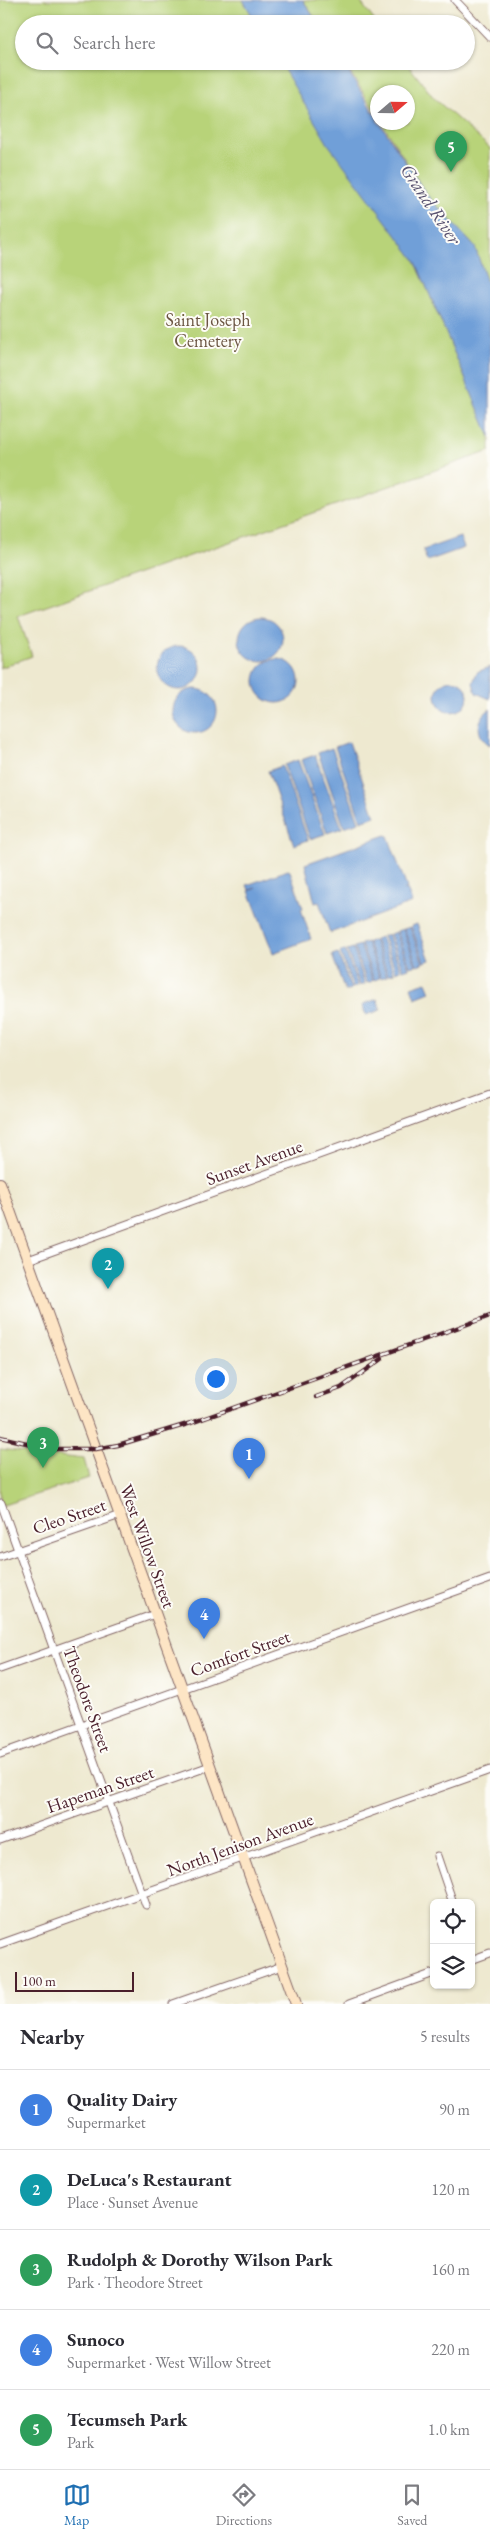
<!DOCTYPE html>
<meta charset="utf-8">
<style>
:root{--surface:#fff;--page:#f2f2f3;--text:#2b2b33;--muted:#7c7c81;--line:#e1e1e2;--accent:#1f6fb2}
body{margin:0;font-family:"EB Garamond",serif;background:var(--page);color:var(--text)}
.controls{position:absolute;right:15px;bottom:15px;display:grid;overflow:hidden;border-radius:8px;box-shadow:0 1px 4px #0004}
.controls button{width:45px;height:45px;display:grid;place-items:center;padding:0;border:0;border-bottom:1px solid var(--line);background:var(--surface);color:var(--text);font:25px sans-serif}
.compass{position:absolute;left:370px;top:85px;width:45px;height:45px;border-radius:50%;background:var(--surface);box-shadow:0 1px 4px #0004;rotate:70deg}
.scale{position:absolute;left:15px;bottom:12px;width:119px;box-sizing:border-box;padding-left:5px;border:2px solid #4a1f2b;border-top:0;font-size:14px;line-height:18px;white-space:nowrap;color:#4a1f2b;-webkit-text-stroke:4px #fdfcf7;paint-order:stroke}
.you{position:absolute;left:215px;top:1378px;width:18px;height:18px;margin:-12px;border:4px solid #fff;border-radius:50%;background:#1a73e8;box-shadow:0 0 0 8px #1a73e833}
.badge{display:grid;place-items:center;width:32px;height:32px;border-radius:50%;background:var(--accent);color:#fff;font-size:16px;font-weight:700}
.pin{position:absolute;translate:-50% -41px;filter:drop-shadow(0 1px 2px #0008)}
.pin::after{content:'';position:absolute;top:26px;width:18px;height:15px;background:inherit;clip-path:polygon(0 0,100% 0,50% 100%)}
.list{margin:0;padding:0;list-style:none}
h2{display:flex;justify-content:space-between;align-items:center;height:65px;margin:0;padding:0 20px;font-size:21px}
h2 small{font-size:16px;font-weight:400;color:var(--muted)}
.list li{display:grid;grid-template-columns:32px 1fr auto;gap:15px;align-items:center;box-sizing:border-box;height:80px;padding:0 20px;border-top:1px solid var(--line)}
.list b{display:block;font-size:19px;white-space:nowrap}
.list p{margin:0;font-size:16px;white-space:nowrap;color:var(--muted)}
.list em{font-size:16px;font-style:normal;color:var(--muted)}
.icon{flex:none;width:28px;height:28px;fill:none;stroke:currentColor;stroke-width:2;stroke-linecap:round;stroke-linejoin:round}
.map{position:relative;flex:none;width:490px;height:2004px;overflow:hidden}
.search{position:absolute;background:var(--surface);box-shadow:0 1px 4px #0004;left:15px;right:15px;top:15px;height:55px;display:flex;align-items:center;gap:12px;box-sizing:border-box;padding:0 18px;border-radius:28px;color:var(--muted);font-size:19px}
.sheet{height:465px;background:var(--surface)}
nav{display:flex;justify-content:space-around;align-items:center;box-sizing:border-box;height:70px;border-top:1px solid var(--line);background:var(--surface);font-size:14px;color:var(--muted)}
nav a{display:grid;justify-items:center;gap:2px}
nav .on{color:var(--accent)}
.map>svg:first-child{display:block}
.green{fill:#b8d379;stroke:#817952}
.water{fill:#6f9fd8;stroke:#5c5f82}
.lines{fill:none;stroke-linecap:round;stroke-linejoin:round}
.street-casing{stroke:#836665;stroke-width:9}
.secondary-casing{stroke:#836665;stroke-width:12}
.street{stroke:#fff;stroke-width:7}
.secondary{stroke:#fde5c5;stroke-width:10}
.rail-casing{stroke:#4a1f2b;stroke-width:4.5}
.rail{stroke:#fdfcf7;stroke-width:2.5;stroke-dasharray:8;stroke-linecap:butt}
.labels{text-anchor:middle;dominant-baseline:central;stroke-width:4;stroke-linejoin:round;paint-order:stroke}
.park-label{font-size:18px;fill:#6b5542;stroke:#fdfcf7}
.street-label{font-size:18px;fill:#4a1f2b;stroke:#fdfcf7}
.water-label{font-size:19px;font-style:italic;fill:#595270;stroke:#fdfcf7}
</style>
<div class="map">
<svg width="490" height="2004" viewBox="0 0 490 2004">
<rect width="100%" height="100%" fill="#fdfcf7"/>
<filter id="ink" filterUnits="userSpaceOnUse"><feTurbulence type="fractalNoise" baseFrequency=".02" numOctaves="2"/><feDisplacementMap in="SourceGraphic" scale="10" xChannelSelector="R" yChannelSelector="G"/><feConvolveMatrix kernelMatrix="1 2 1 2 8 2 1 2 1" color-interpolation-filters="sRGB"/></filter>
<filter id="wash" filterUnits="userSpaceOnUse"><feTurbulence type="fractalNoise" baseFrequency=".0096" numOctaves="4" result="noise"/><feDisplacementMap in="SourceGraphic" scale="20" xChannelSelector="R" yChannelSelector="G"/><feGaussianBlur stdDeviation="1.12" result="paint"/><feColorMatrix in="noise" values="0 0 0 0 0 0 0 0 0 0 0 0 0 0 0 0 0 1.4 0 .05"/><feComposite in="paint" operator="in"/></filter>
<g filter="url(#wash)">
<rect width="100%" height="100%" fill="#eee9d0"/>
<g class="green">
<polygon points="0,0 243,0 257,24 24,24 24,61 279,61 329,144 415,260 490,437 490,451 18,616 32,656 0,668"/>
<polygon points="303,0 359,0 377,24 319,24"/>
<polygon points="343,61 405,61 434,98 490,148 490,292 475,247 427,195 382,123 408,122 408,92 378,92 377,114"/>
<polygon points="0,1449 84,1459 89,1478 0,1506"/>
</g>
<g class="water">
<polygon points="243,0 303,0 318,24 257,24"/>
<polygon points="279,61 342,61 377,118 378,122 380,123 427,195 475,247 490,292 490,437 415,260 328,144"/>
<polygon points="460,537 464,548 427,561 423,550"/>
<circle cx="261" cy="639" r="22"/>
<circle cx="179" cy="668" r="22"/>
<circle cx="277" cy="681" r="22"/>
<polygon points="490,667 490,699 476,693 473,683 477,672"/>
<circle cx="452" cy="696" r="16"/>
<circle cx="195" cy="711" r="22"/>
<path d="M490,709V745C475,736 476,719 490,709Z"/>
<polygon points="349,742 375,816 361,821 335,747"/>
<polygon points="332,748 359,822 344,827 318,753"/>
<polygon points="315,755 342,828 327,833 301,760"/>
<polygon points="298,760 325,834 310,839 284,765"/>
<polygon points="282,766 308,840 294,845 268,771"/>
<polygon points="386,835 388,836 407,888 404,890 407,889 412,903 330,933 319,902 315,903 305,864"/>
<polygon points="288,870 290,871 303,908 301,909 311,939 273,953 249,891 256,888 249,890 247,885"/>
<polygon points="417,924 430,960 424,962 411,926"/>
<polygon points="410,927 423,963 417,965 404,929"/>
<polygon points="403,929 416,965 410,967 397,931"/>
<polygon points="396,932 409,968 403,970 390,934"/>
<polygon points="388,934 401,970 396,972 383,936"/>
<polygon points="381,937 394,973 388,975 375,939"/>
<polygon points="374,940 387,976 381,978 368,942"/>
<polygon points="367,942 380,978 374,980 361,944"/>
<polygon points="360,945 373,981 367,983 354,947"/>
<polygon points="353,948 365,984 360,986 347,950"/>
<polygon points="345,950 358,986 353,988 340,952"/>
<polygon points="338,953 351,989 345,991 332,955"/>
<polygon points="426,982 430,992 415,998 411,987"/>
<polygon points="377,999 381,1010 366,1015 362,1005"/>
</g>
</g>
<g filter="url(#ink)">
<g class="lines">
<g class="street-casing">
<g id="street">
<polyline points="455,0 490,37"/>
<polyline points="28,1260 490,1093"/>
<polyline points="1,1503 146,1905"/>
<polyline points="0,1557 120,1515"/>
<polyline points="0,1669 155,1614"/>
<polyline points="0,1754 490,1579"/>
<polyline points="0,1840 210,1766"/>
<polyline points="437,1856 453,1903"/>
<polyline points="0,1944 490,1770"/>
<polyline points="471,1960 490,1953"/>
<polyline points="173,2004 282,1966"/>
<polyline points="349,2004 434,1973"/>
</g>
</g>
<g class="secondary-casing">
<polyline id="secondary" points="0,1183 296,2004"/>
</g>
<use href="#street" class="street"/>
<use href="#secondary" class="secondary"/>
<g class="rail-casing">
<g id="rail">
<polyline points="316,1397 341,1388 382,1359"/>
<polyline points="0,1437 53,1449 96,1449 118,1445 191,1423 490,1316"/>
</g>
</g>
<use href="#rail" class="rail"/>
</g>
</g>
<g class="labels">
<g class="park-label">
<text x="208" y="319">Saint Joseph<tspan x="208" dy="21">Cemetery</tspan></text>
</g>
<g class="street-label">
<text transform="translate(254 1162) rotate(-20)">Sunset Avenue</text>
<text transform="translate(69 1516) rotate(-19)">Cleo Street</text>
<text transform="translate(148 1546) rotate(70)">West Willow Street</text>
<text transform="translate(240 1653) rotate(-20)">Comfort Street</text>
<text transform="translate(88 1699) rotate(70)">Theodore Street</text>
<text transform="translate(100 1789) rotate(-19)">Hapeman Street</text>
<text transform="translate(240 1844) rotate(-20)">North Jenison Avenue</text>
</g>
<g class="water-label">
<text transform="translate(431 204) rotate(56)">Grand River</text>
</g>
</g>
</svg>
<div class="controls">
<button><svg class="icon" aria-label="locate" viewBox="0 0 24 24"><circle cx="12" cy="12" r="6"/><path d="M12 2v4M12 18v4M2 12h4M18 12h4"/></svg></button>
<button><svg class="icon" aria-label="layers" viewBox="0 0 24 24"><path d="M12 4l9 5-9 5-9-5zM3 14l9 5 9-5"/></svg></button>
</div>
<svg class="compass" viewBox="-18 -18 36 36"><path d="M0-13l5 13h-10z" fill="#e53935"/><path d="M0 13l5-13h-10z" fill="#7c7c81"/></svg>
<div class="scale">100 m</div>
<div class="you"></div>
<div class="pin badge" style="left:249px;top:1479px;background:#3f7fe0">1</div>
<div class="pin badge" style="left:108px;top:1289px;background:#0f9aa8">2</div>
<div class="pin badge" style="left:43px;top:1468px;background:#2e9e5b">3</div>
<div class="pin badge" style="left:204px;top:1639px;background:#3f7fe0">4</div>
<div class="pin badge" style="left:451px;top:172px;background:#2e9e5b">5</div>
<div class="search"><svg class="icon" aria-label="search" viewBox="0 0 24 24"><circle cx="10" cy="10" r="6"/><path d="M15 15l6 6"/></svg>Search here</div>
</div>
<section class="sheet">
<h2>Nearby<small>5 results</small></h2>
<ul class="list">
<li><span class="badge" style="background:#3f7fe0">1</span><div><b>Quality Dairy</b><p>Supermarket</p></div><em>90 m</em></li>
<li><span class="badge" style="background:#0f9aa8">2</span><div><b>DeLuca's Restaurant</b><p>Place · Sunset Avenue</p></div><em>120 m</em></li>
<li><span class="badge" style="background:#2e9e5b">3</span><div><b>Rudolph &amp; Dorothy Wilson Park</b><p>Park · Theodore Street</p></div><em>160 m</em></li>
<li><span class="badge" style="background:#3f7fe0">4</span><div><b>Sunoco</b><p>Supermarket · West Willow Street</p></div><em>220 m</em></li>
<li><span class="badge" style="background:#2e9e5b">5</span><div><b>Tecumseh Park</b><p>Park</p></div><em>1.0 km</em></li>
</ul>
</section>
<nav>
<a class="on"><svg class="icon" aria-label="map" viewBox="0 0 24 24"><path d="M3 6l6-2 6 2 6-2v14l-6 2-6-2-6 2zM9 4v14M15 6v14"/></svg>Map</a>
<a><svg class="icon" aria-label="directions" viewBox="0 0 24 24"><path d="M12 3l9 9-9 9-9-9zM9 14v-3h6M13 9l2 2-2 2"/></svg>Directions</a>
<a><svg class="icon" aria-label="saved" viewBox="0 0 24 24"><path d="M7 4h10v16l-5-4-5 4z"/></svg>Saved</a>
</nav>
